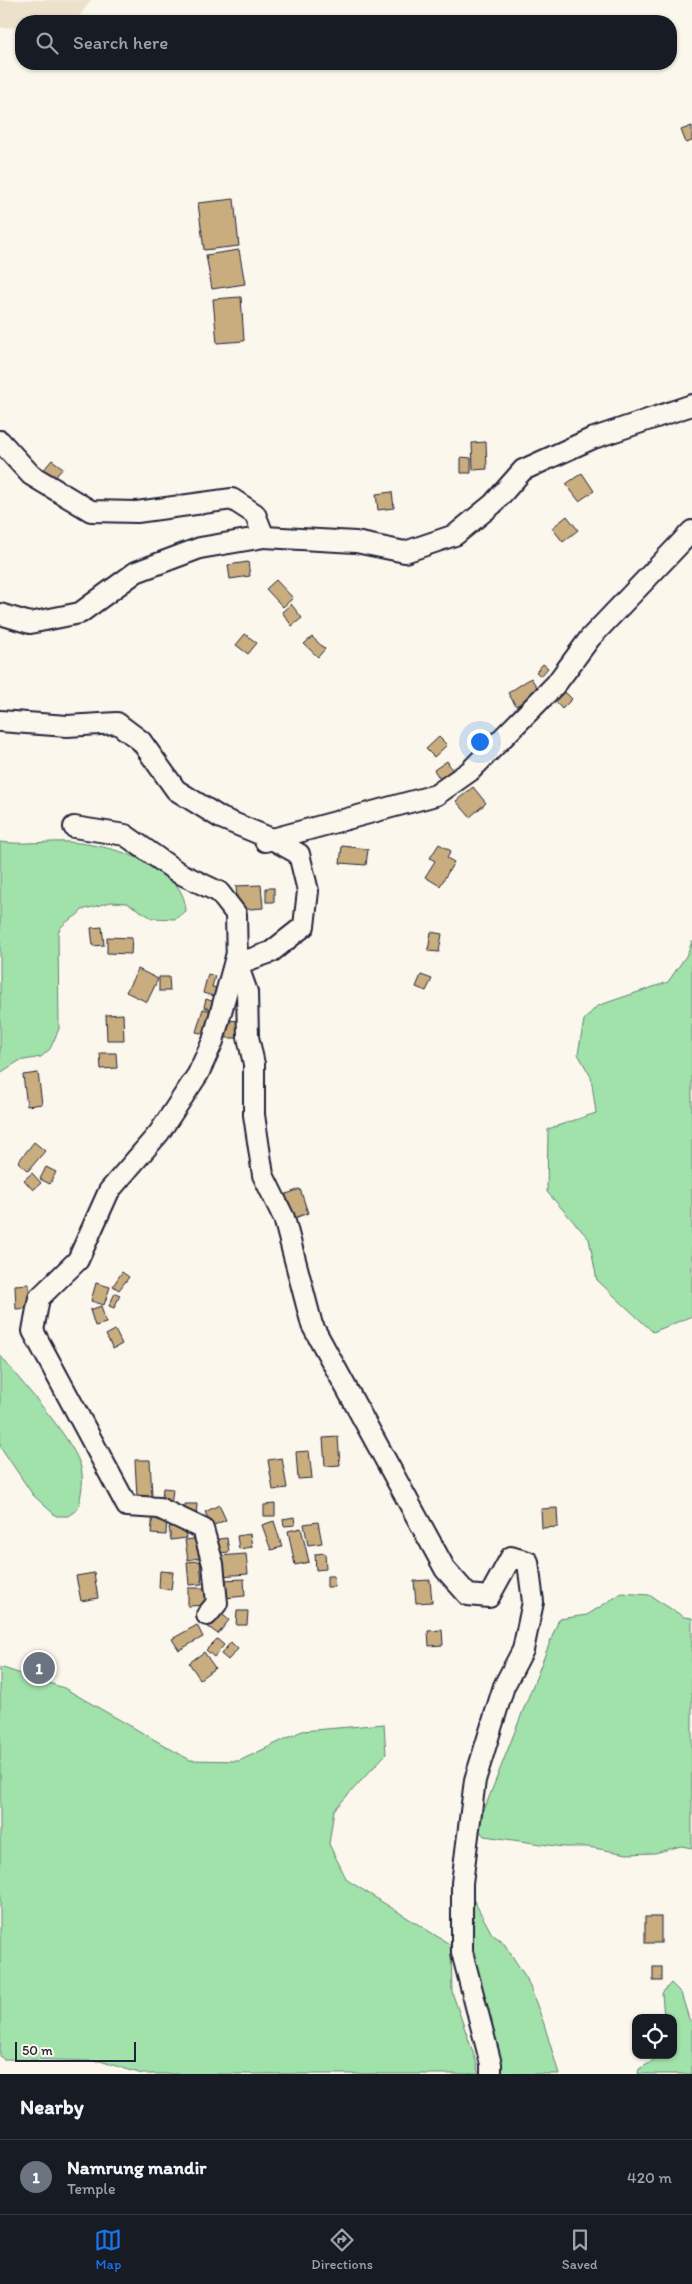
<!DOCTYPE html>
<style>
:root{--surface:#171b24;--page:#242831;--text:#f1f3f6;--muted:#9ea1a6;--line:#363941;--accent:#1a73e8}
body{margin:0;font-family:Itim,sans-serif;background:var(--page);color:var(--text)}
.controls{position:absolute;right:15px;bottom:15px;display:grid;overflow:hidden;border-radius:10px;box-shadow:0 1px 4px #0004}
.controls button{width:45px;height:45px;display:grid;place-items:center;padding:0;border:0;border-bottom:1px solid var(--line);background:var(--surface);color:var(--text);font:25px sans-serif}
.scale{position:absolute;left:15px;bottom:12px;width:121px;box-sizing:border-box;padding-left:5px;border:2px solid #22223b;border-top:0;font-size:14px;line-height:18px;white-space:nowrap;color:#22223b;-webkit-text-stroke:4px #fbf7ec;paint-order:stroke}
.you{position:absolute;left:479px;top:741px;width:18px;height:18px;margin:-12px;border:4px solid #fff;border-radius:50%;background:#1a73e8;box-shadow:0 0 0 8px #1a73e833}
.badge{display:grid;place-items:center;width:32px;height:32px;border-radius:50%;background:var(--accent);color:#fff;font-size:16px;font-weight:700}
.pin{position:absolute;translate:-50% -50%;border:2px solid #fff;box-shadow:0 1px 5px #0006}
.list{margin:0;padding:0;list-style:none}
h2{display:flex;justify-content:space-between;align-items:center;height:65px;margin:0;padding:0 20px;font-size:21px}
h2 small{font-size:16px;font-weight:400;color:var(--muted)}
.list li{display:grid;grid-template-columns:32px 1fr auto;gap:15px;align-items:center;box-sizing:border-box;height:75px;padding:0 20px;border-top:1px solid var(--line)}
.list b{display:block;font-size:19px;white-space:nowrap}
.list p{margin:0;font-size:16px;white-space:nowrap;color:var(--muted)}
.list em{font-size:16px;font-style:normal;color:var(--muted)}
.icon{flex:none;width:28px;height:28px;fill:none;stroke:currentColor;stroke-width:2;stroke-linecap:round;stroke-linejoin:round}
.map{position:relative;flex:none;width:692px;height:2074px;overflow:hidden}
.search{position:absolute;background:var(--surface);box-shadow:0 1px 4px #0004;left:15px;right:15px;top:15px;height:55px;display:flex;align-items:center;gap:12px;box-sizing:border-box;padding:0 18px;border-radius:20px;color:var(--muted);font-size:19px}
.sheet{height:140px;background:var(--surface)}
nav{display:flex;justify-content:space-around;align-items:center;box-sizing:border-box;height:70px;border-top:1px solid var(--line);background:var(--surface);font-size:14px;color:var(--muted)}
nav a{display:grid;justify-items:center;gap:2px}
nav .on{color:var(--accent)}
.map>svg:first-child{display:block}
.built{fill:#ece1cb}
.green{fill:#a1e1aa;stroke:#628272}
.building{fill:#c9ad7e;stroke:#22223b}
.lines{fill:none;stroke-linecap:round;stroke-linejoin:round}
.minor-casing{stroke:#22223b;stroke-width:24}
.minor{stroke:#fbf7ec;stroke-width:20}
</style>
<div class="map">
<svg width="692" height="2074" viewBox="0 0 692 2074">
<rect width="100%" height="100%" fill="#fbf7ec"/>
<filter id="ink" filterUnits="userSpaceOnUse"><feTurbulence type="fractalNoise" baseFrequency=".02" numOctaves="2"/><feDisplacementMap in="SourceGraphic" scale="10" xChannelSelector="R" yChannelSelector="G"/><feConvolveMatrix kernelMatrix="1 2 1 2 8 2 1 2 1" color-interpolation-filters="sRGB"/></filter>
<g filter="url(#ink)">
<polygon class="built" points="0,0 91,0 76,21 21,21 21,27 0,28"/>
<g class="green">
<path d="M0,842C23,845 46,841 69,842C109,845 184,863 186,911L175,919L152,918L127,903L111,902L82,910C75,920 66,918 58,932L59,1029L50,1049L41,1057L19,1061L0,1073Z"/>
<polygon points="692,941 692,1316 653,1332 597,1280 589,1239 547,1192 548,1129 596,1113 591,1077 578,1054 584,1020 597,1006 668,982 688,953"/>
<path d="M0,1355C22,1384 68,1432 80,1464C85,1479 81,1494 78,1509L68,1516H56L33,1495L0,1446Z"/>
<polygon points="622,1593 649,1595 684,1617 692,1618 692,1848 681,1846 655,1853 627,1854 588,1847 563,1847 484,1836 477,1828 559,1619 587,1615"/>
<polygon points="0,1667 64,1688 190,1760 239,1761 302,1731 384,1724 386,1754 334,1810 329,1844 347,1880 451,1945 452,1992 477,2064 478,2074 142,2074 100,2061 3,2059 0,2056"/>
<polygon points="473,1899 492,1934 503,1942 527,1979 544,2024 559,2074 499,2074 464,1921"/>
<polygon points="671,1983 681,1993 689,2019 692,2022 692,2074 638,2074 639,2069 664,2055 673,2055 673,2018 664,2018 662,1993"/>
</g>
<g class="building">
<polygon points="692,126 692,141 686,143 681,130"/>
<polygon points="234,199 239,246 204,250 198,203"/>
<polygon points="239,250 245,284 212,289 206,255"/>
<polygon points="241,297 244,341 217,343 213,299"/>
<polygon points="486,442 487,469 473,470 472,443"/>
<polygon points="461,457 471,458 471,473 461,473"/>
<polygon points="52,460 63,468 52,481 41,473"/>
<polygon points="582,473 594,491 579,501 566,484"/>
<polygon points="392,492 394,508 378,510 376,494"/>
<polygon points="567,516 578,530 563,542 552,528"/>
<polygon points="248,562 250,576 230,579 228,565"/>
<polygon points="276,580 293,598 283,607 266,589"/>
<polygon points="291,604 302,618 292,626 282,612"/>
<polygon points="245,634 257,643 248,654 236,645"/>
<polygon points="312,637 325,649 318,657 304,644"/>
<polygon points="543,664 548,668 541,676 536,672"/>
<polygon points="531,678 540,692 516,706 508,693"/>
<polygon points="562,689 572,699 562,709 552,698"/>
<polygon points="439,737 447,745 434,757 426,749"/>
<polygon points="447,761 453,771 440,779 434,770"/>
<polygon points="473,787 486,803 470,817 456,801"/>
<polygon points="439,844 451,851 447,858 454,862 440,886 425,877 435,861 430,858"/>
<polygon points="342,846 368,849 366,865 340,863"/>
<polygon points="261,885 263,908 238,910 236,886"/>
<rect x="266" y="888" width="8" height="14"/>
<polygon points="102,927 104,945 93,946 91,928"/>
<polygon points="431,932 442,934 439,952 428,951"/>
<polygon points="107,937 132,938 131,954 107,953"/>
<polygon points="138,969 158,979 147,1002 126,992"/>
<polygon points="208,974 215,976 212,987 218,988 220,998 203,993"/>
<polygon points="421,975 432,979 426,991 416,987"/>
<polygon points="159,977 169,977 170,991 159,991"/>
<polygon points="206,999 217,1003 215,1011 204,1007"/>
<polygon points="203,1009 212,1011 205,1034 196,1032"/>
<polygon points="123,1014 124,1040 107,1040 106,1015"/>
<polygon points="221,1020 243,1021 243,1038 221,1038"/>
<polygon points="100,1053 116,1053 117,1068 101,1069"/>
<polygon points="38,1073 42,1104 27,1106 23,1075"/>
<polygon points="34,1142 45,1151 28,1171 18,1162"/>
<polygon points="46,1167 56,1172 50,1184 40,1179"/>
<polygon points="32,1173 41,1183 33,1190 24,1180"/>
<polygon points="300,1189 308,1213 292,1219 284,1195"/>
<polygon points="122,1272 129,1277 119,1290 113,1286"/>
<polygon points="96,1283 110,1287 104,1305 91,1301"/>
<polygon points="29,1284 30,1308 16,1309 15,1285"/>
<polygon points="115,1293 120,1295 114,1308 109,1306"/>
<polygon points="101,1306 106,1323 95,1326 90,1310"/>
<polygon points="115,1330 122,1344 113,1349 106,1335"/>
<polygon points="338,1437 340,1465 325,1466 323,1438"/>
<polygon points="309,1451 312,1478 298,1479 296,1452"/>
<polygon points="282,1458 287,1488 273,1490 268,1460"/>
<polygon points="135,1460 150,1460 152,1496 137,1497"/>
<polygon points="163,1488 173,1489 171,1507 161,1506"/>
<polygon points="185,1504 197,1504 196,1516 185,1516"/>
<polygon points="275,1504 275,1516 264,1516 264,1505"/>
<polygon points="219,1505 226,1520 212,1526 205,1512"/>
<polygon points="557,1508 558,1527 542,1528 541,1509"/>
<polygon points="153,1512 167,1513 166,1535 151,1534"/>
<polygon points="294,1517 295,1525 284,1526 283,1519"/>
<polygon points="274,1521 282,1547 271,1550 262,1525"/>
<polygon points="318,1522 322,1543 308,1545 304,1524"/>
<polygon points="184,1525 186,1538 171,1540 169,1527"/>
<polygon points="301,1528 309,1562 295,1565 288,1531"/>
<polygon points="250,1534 252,1547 239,1549 237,1536"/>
<polygon points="201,1538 204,1557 188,1560 185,1540"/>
<polygon points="227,1538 229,1552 212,1554 211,1540"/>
<polygon points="325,1553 326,1569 316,1570 315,1554"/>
<polygon points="246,1554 248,1574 219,1576 218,1556"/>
<polygon points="200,1561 202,1584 189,1585 187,1562"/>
<polygon points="160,1571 173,1572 171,1590 159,1588"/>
<polygon points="94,1573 98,1598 81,1601 76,1576"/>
<polygon points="327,1576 334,1576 335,1587 327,1587"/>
<polygon points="244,1579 245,1596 224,1598 223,1580"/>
<polygon points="430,1580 432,1602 416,1603 414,1581"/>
<polygon points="188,1588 208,1588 208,1605 188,1606"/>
<polygon points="218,1611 229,1620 218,1634 207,1626"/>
<polygon points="237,1611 248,1611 247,1625 236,1625"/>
<polygon points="197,1625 203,1637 179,1650 172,1639"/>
<polygon points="442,1630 443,1645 429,1646 428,1631"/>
<polygon points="217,1639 224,1645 214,1657 206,1650"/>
<polygon points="231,1642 238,1649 228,1660 221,1654"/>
<polygon points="204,1652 215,1668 200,1679 189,1663"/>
<rect x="645" y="1917" width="16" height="26"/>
<rect x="653" y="1967" width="9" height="14"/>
</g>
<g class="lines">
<g class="minor-casing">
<g id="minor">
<polyline points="0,441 31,475 91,511 137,512 232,499 255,514 264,537 200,548 136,572 80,613 30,623 0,614"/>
<polyline points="264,537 356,542 405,552 455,535 493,504 523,470 591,439 692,405"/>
<polyline points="0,721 67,726 117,723 141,741 176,790 221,818 272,839 299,854 308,891 304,926 271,952 237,964"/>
<polyline points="74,827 125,835 179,873 219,892 236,914 237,964 247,992 248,1037 254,1064 254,1115 263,1175 284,1218 312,1325 445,1569 468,1595 489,1597 511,1557 528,1562 533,1602 523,1650 504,1686 475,1780 462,1883 462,1952 491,2064 491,2074"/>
<polyline points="265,841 436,795 470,771 556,684 590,638 692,531"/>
<polyline points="207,1615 217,1603 213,1564 203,1529 159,1508 127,1506 33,1331 39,1298 78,1260 109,1191 159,1133 198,1074 213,1041 236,957"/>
</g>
</g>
<use href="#minor" class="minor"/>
</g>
</g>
</svg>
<div class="controls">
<button><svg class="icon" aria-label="locate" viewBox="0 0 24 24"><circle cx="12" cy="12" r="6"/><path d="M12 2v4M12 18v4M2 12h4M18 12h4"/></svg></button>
</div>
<div class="scale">50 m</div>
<div class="you"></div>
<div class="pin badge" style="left:39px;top:1668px;background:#6b7280">1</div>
<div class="search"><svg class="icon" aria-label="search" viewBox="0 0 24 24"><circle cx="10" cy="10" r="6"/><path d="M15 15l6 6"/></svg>Search here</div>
</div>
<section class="sheet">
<h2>Nearby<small></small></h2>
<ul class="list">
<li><span class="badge" style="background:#6b7280">1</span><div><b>Namrung mandir</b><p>Temple</p></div><em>420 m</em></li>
</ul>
</section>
<nav>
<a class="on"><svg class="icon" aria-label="map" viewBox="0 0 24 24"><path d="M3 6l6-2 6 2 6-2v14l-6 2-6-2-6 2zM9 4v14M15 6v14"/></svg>Map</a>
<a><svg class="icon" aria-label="directions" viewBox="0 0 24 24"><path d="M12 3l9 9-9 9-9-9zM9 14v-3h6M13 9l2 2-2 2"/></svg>Directions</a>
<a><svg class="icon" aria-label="saved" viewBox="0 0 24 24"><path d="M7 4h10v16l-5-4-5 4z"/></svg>Saved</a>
</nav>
